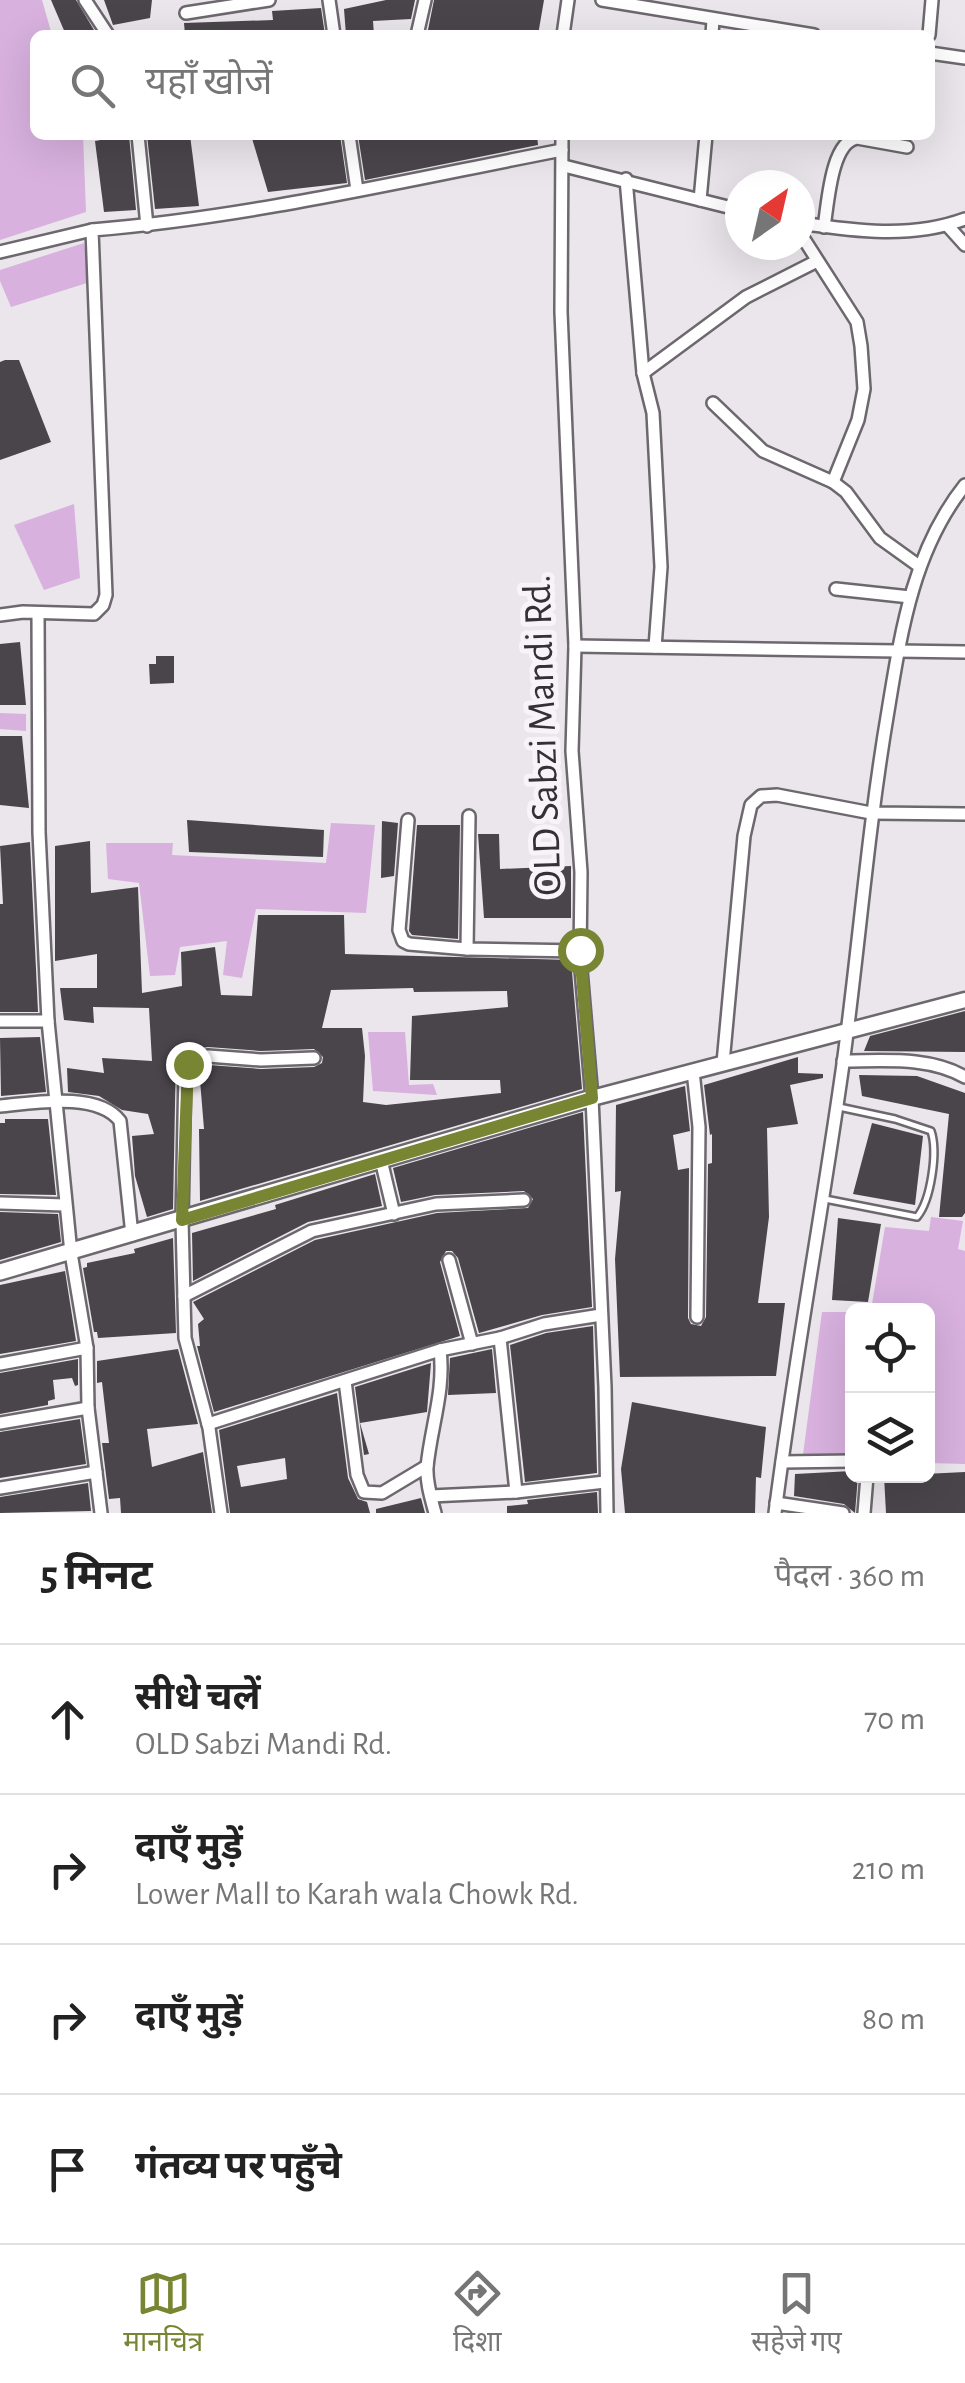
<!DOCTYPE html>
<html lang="hi">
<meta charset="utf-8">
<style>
:root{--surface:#fff;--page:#f6f6f6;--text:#222;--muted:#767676;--line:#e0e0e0;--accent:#788533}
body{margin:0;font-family:"Alegreya Sans","Noto Sans Devanagari",sans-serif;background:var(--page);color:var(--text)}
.controls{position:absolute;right:30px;bottom:30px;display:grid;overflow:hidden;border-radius:15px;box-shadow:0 10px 40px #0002}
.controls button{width:90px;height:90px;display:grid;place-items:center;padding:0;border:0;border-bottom:2px solid var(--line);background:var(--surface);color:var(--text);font:50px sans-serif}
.compass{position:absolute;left:725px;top:170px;width:90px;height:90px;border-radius:50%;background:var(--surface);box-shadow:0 10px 40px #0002;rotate:34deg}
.stop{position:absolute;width:30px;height:30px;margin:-22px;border:8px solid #788533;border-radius:50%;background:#fff}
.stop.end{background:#788533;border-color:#fff;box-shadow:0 2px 10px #0008}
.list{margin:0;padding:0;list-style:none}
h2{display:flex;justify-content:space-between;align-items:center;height:130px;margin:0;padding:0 40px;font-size:42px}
h2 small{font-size:32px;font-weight:400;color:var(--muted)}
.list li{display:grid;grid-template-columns:65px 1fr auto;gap:30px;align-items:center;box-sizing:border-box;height:150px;padding:0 40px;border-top:2px solid var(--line)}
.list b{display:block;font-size:38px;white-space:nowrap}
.list p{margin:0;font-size:32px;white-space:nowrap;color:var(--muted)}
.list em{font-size:32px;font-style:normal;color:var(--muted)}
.icon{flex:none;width:55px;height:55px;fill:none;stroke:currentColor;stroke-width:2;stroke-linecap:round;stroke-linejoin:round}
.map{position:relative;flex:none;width:965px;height:1513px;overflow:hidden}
.search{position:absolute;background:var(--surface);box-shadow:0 10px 40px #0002;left:30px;right:30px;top:30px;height:110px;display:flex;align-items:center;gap:25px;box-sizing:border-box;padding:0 35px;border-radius:15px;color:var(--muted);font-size:38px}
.sheet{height:730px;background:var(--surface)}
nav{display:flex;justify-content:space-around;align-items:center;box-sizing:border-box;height:140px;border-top:2px solid var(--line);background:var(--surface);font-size:28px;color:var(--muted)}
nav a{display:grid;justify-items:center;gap:5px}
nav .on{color:var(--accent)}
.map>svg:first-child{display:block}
.green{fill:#d8b1df}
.building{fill:#4a454b;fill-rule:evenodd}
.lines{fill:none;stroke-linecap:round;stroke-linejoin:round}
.service-casing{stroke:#6d686e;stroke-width:10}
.minor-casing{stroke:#6d686e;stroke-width:16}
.tertiary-casing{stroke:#6d686e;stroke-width:19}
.secondary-casing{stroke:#6d686e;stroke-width:20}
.service{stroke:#fff;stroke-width:5}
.minor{stroke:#fff;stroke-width:11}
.tertiary{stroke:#fff;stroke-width:14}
.secondary{stroke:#fff;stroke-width:15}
.route{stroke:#788533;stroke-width:12}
.labels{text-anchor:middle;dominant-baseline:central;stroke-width:10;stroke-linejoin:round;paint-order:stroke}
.street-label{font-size:40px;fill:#343134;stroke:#f8f2f9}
</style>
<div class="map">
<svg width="965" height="1513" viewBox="0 0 965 1513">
<rect width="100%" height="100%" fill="#ebe5ec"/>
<g class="green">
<polygon points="0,0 42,0 52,35 35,35 35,135 83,135 86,212 0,240"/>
<polygon points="84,243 90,282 11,307 0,281 0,270"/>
<polygon points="74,504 80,578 44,590 14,525"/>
<polygon points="0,713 26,714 26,731 0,729"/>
<polygon points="331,823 375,825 366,913 256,909 242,978 223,975 227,941 180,947 175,975 150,976 139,883 108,879 106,843 173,843 172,855 326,863"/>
<polygon points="368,1032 405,1032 409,1085 433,1084 437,1095 373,1091"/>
<polygon points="931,1217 963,1221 958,1249 965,1251 965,1464 928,1463 928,1310 871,1310 885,1227 929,1231"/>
<polygon points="822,1312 852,1312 852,1462 802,1462"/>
</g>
<g class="building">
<polygon points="51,0 76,0 97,35 66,35"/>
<polygon points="104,0 152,0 150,18 113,25"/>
<polygon points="386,0 415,0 411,19 373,21 374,35 346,35 344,9"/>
<polygon points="434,0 544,0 538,35 427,35"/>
<polygon points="321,8 325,35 185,35 184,23 273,20 272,11"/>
<polygon points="129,135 136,210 104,212 95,141"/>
<polygon points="147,135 190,135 199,206 155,209"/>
<polygon points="251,135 340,135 347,183 268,192"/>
<polygon points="358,135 537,135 538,145 365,180"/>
<polygon points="5,360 19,360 51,442 0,460 0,362"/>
<polygon points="20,642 26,705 0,705 0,644"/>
<polygon points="156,656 174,656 174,683 150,684 149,664 156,664"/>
<polygon points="0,736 22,736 29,808 0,805"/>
<polygon points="187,820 324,830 323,857 189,852"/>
<polygon points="382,821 398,823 394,876 381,878"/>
<polygon points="417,825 460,825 458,939 412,935 409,931"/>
<polygon points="478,834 499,834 500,869 571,866 571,918 484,918"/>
<path d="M90,841L91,893L138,887L142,993L182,986L181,952L215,947L221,995L252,996L258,915H344L345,954L571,960L582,1089L200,1201L199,1129H204L199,1068L209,1065L261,1069L314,1067L322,1063L323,1057L314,1049L261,1051L208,1047L176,1052L173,1209L147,1217L135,1176L132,1136L154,1134L148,1114L122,1110L99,1096L68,1092L67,1068L104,1073L102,1058L152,1061L149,1008L93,1007L94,1023L64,1020L60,988H97V954L55,961V846ZM413,988L414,992L507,991L508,1007L412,1016L410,1080H500L501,1093L386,1105L363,1102L365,1056L362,1028H322L331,990Z"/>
<polygon points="30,842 38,1012 0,1012 0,904 3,904 0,846"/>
<polygon points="965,1011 965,1052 864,1051 870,1036"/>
<polygon points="40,1037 46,1092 1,1096 0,1038"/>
<polygon points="798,1057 798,1073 823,1074 823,1078 790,1085 798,1124 767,1128 769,1217 758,1303 785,1303 776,1376 620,1377 615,1259 621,1191 615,1192 616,1105 685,1086 690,1131 673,1135 678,1170 689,1168 688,1318 691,1324 701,1326 706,1317 708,1164 712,1163 712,1134 710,1135 704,1085"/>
<polygon points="859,1075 917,1076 965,1093 965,1213 962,1217 939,1217 949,1114 862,1096"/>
<polygon points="583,1112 592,1307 542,1315 479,1333 458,1258 452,1251 446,1251 440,1262 460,1336 214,1412 197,1346 200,1346 198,1324 204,1319 193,1302 315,1240 437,1213 528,1208 533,1199 524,1191 435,1195 401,1202 393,1168"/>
<polygon points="5,1119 48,1119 56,1195 0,1194 0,1123 5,1123"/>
<polygon points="872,1123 923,1136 915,1205 853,1194"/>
<polygon points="375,1174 382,1206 308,1222 193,1281 192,1233 276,1209 275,1205"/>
<polygon points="0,1212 58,1214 61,1242 0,1260"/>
<polygon points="838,1218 881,1224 868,1302 832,1300"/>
<polygon points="173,1238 176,1333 98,1338 97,1332 94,1332 83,1268 87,1267 87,1263 135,1253 134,1249"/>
<polygon points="65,1271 76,1341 0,1354 0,1285"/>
<polygon points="593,1326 597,1473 525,1482 510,1345 546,1333"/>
<polygon points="178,1349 198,1424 147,1429 152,1467 203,1452 212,1513 121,1513 120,1498 109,1499 102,1443 109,1443 102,1382 97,1383 97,1361"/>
<polygon points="492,1349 496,1393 448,1395 450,1358"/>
<polygon points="78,1359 78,1385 75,1386 72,1378 53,1380 55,1399 48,1401 48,1405 0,1414 0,1373"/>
<polygon points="431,1363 427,1412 360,1423 369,1454 364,1455 355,1387"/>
<path d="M337,1393L348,1478L358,1499L367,1502L370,1513H230L219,1430ZM285,1458L287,1479L241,1487L237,1466Z"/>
<polygon points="632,1402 766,1427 761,1478 756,1477 755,1513 625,1513 621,1469"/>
<polygon points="80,1419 86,1464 0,1478 0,1432"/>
<polygon points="852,1471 852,1476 858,1476 855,1513 844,1504 794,1496 795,1474"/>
<polygon points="965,1472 965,1513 886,1513 884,1476"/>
<polygon points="88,1483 91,1511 0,1513 0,1497"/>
<polygon points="597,1492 598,1513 507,1513 507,1506 528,1504 527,1500"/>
<polygon points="421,1498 425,1513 376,1513 376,1509"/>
</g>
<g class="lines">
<g class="service-casing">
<path id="service" d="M825,1199L917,1217C931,1200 938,1152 931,1131L895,1119L839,1107"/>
</g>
<g class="minor-casing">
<g id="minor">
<polyline points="85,0 108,35"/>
<polyline points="329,0 334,35"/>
<polyline points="602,0 814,35"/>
<polyline points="186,13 269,0"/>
<polyline points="417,35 425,0"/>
<polyline points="563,35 568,0"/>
<polyline points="712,35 713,19"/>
<polyline points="929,35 932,0"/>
<polyline points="930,53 965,58"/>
<polyline points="138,135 147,226"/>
<polyline points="349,135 357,190"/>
<polyline points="562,135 561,312 575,646 572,751 581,872 580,958 592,1098 605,1387 607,1513"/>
<polyline points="564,166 740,210"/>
<polyline points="626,179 643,373 653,413 661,567 655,647"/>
<polyline points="700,200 706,135"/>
<path d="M800,223C855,231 911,239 965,219"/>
<polyline points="947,225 965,245"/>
<path d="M824,227C828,203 831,142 857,138L907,147"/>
<polyline points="800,233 857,322 861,346 864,389 858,420 833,482"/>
<polyline points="0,252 92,230"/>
<polyline points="643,373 746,297 817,261"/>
<polyline points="713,403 763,451 833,482 846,492 880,538 919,566"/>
<polyline points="836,589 910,597"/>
<polyline points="38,613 39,832 48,1021 71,1253 87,1348 88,1408 101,1513"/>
<path d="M0,615L23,612L94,614L103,605L106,595L92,230C250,217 407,180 562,150"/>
<polyline points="575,646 965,652"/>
<polyline points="408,820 399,930 403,941 409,944 467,949 580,951"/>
<polyline points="467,949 469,816"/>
<polyline points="0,1021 48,1021"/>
<path d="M843,1061C884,1061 928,1056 965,1077"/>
<polyline points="723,1063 744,836 751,805 761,796 777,795 871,813 965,814"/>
<polyline points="693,1071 699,1127 697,1317"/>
<path d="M0,1106C33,1103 97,1091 120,1121L132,1235"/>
<polyline points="381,1160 394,1214"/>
<polyline points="0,1203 65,1205"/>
<polyline points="449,1260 472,1344"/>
<polyline points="184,1296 312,1231 436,1204 524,1200"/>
<polyline points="500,1338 544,1324 601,1315"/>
<polyline points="0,1364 87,1348"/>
<polyline points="345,1381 357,1475 364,1492 382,1493 427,1466"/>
<polyline points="0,1423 88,1408"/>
<polyline points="208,1424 440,1350 500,1338 516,1492 605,1482"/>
<polyline points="782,1462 852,1461"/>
<polyline points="0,1488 96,1472"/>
<polyline points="431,1496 516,1492"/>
<polyline points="776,1503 843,1513"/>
<polyline points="221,1513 209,1428 185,1338 182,1220 185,1070 194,1060 208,1056 261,1060 314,1058"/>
<path d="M435,1513C431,1498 426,1482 427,1467C431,1426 445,1391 440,1350"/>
<path d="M775,1513C794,1363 822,1214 843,1064C859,946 868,828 888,711C901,632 913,550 965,485"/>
<polyline points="864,1513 867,1476"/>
</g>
</g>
<g class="tertiary-casing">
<polyline id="tertiary" points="592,1098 965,1000"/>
</g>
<g class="secondary-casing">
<polyline id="secondary" points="0,1272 592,1098"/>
</g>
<use href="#service" class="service"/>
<use href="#minor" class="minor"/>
<use href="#tertiary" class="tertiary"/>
<use href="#secondary" class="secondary"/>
</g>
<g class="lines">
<polyline class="route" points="188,1064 182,1220 592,1098 580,950"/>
</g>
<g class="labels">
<g class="street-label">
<text transform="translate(543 735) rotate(-92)">OLD Sabzi Mandi Rd.</text>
</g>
</g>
</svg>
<div class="controls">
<button><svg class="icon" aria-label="locate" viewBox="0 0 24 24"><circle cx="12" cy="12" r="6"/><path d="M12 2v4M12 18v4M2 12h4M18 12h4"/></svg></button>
<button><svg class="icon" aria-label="layers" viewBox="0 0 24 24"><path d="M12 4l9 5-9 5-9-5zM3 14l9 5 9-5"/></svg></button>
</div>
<svg class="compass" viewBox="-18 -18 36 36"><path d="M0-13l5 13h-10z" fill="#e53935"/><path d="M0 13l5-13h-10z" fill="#767676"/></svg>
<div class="stop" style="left:580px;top:950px"></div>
<div class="stop end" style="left:188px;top:1064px"></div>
<div class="search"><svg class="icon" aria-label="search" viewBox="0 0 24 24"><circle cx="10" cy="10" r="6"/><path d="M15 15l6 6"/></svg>यहाँ खोजें</div>
</div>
<section class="sheet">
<h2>5 मिनट<small>पैदल · 360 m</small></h2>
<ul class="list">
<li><svg class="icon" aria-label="ahead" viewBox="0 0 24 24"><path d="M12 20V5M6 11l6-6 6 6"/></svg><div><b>सीधे चलें</b><p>OLD Sabzi Mandi Rd.</p></div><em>70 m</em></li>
<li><svg class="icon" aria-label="right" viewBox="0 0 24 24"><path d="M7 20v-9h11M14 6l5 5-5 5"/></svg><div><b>दाएँ मुड़ें</b><p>Lower Mall to Karah wala Chowk Rd.</p></div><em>210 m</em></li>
<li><svg class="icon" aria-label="right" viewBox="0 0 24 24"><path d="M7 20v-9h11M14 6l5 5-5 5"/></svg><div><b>दाएँ मुड़ें</b></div><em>80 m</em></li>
<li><svg class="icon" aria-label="arrive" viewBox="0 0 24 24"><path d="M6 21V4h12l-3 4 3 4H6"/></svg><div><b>गंतव्य पर पहुँचे</b></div></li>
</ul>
</section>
<nav>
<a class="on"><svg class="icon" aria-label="map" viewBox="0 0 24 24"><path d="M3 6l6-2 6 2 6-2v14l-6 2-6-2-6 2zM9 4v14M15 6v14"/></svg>मानचित्र</a>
<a><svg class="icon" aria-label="directions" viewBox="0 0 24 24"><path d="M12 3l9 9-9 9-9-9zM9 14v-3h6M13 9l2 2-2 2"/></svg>दिशा</a>
<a><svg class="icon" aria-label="saved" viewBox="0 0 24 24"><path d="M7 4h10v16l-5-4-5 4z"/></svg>सहेजे गए</a>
</nav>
